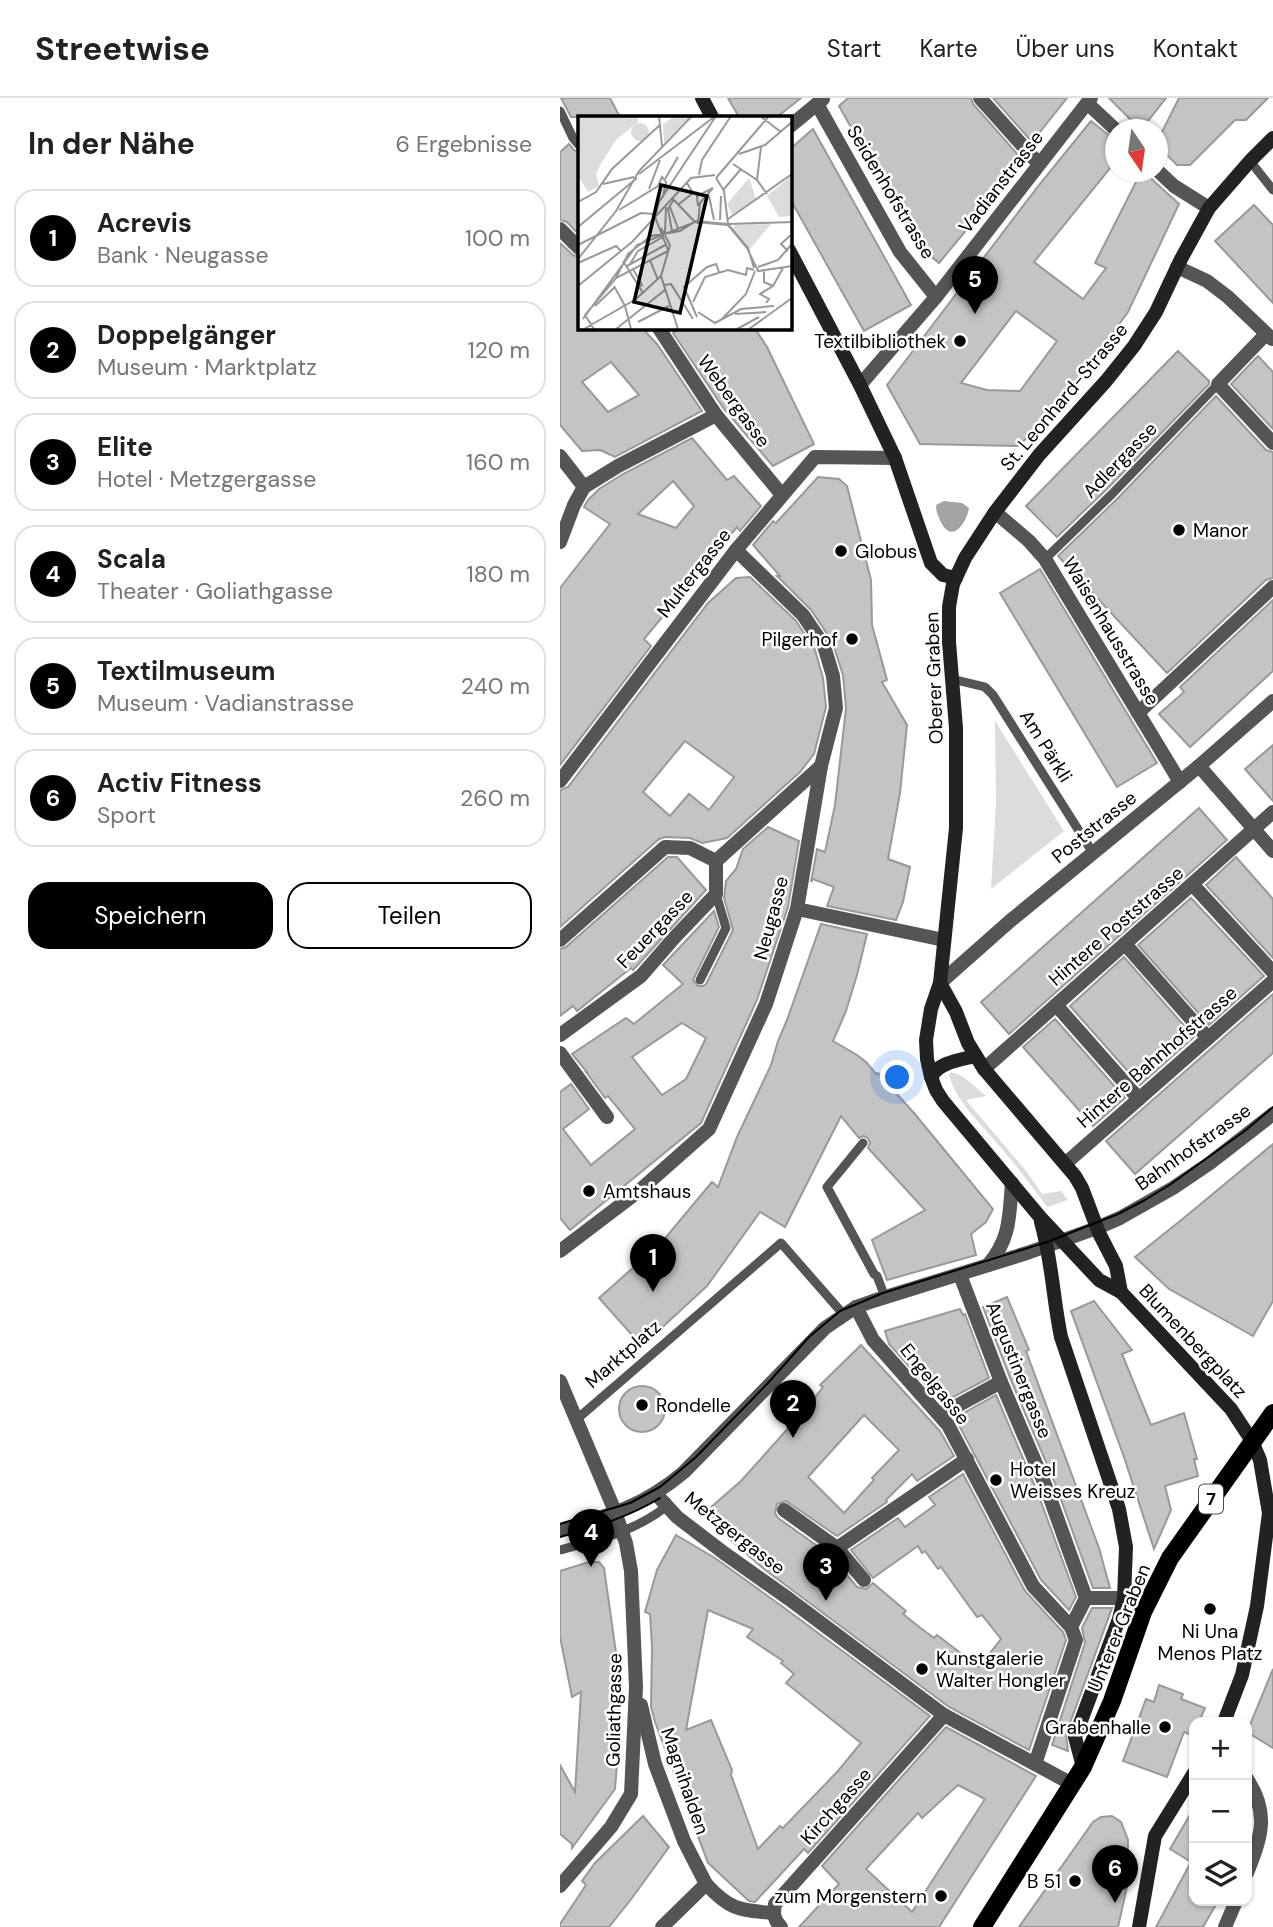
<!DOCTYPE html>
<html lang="de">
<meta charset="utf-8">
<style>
:root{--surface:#fff;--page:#f2f2f2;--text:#222;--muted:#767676;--line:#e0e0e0;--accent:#000}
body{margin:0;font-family:"DM Sans",sans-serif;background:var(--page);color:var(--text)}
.controls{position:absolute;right:21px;bottom:21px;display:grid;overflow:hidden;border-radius:14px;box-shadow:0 2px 5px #0004}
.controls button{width:63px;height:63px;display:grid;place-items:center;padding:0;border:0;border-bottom:2px solid var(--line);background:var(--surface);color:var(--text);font:35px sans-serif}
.compass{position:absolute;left:545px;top:21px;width:63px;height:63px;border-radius:50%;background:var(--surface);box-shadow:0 2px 5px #0004;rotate:167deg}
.you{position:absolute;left:338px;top:980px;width:24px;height:24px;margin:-18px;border:5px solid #fff;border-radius:50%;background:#1a73e8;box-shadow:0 0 0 10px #1a73e833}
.badge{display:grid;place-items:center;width:46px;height:46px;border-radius:50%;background:var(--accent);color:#fff;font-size:23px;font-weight:700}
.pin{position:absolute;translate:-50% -58px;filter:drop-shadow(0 2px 4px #0008)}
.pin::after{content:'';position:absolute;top:37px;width:24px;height:21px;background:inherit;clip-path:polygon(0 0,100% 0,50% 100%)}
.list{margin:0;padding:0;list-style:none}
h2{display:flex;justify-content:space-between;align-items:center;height:91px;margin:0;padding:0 28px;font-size:30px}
h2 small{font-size:23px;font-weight:400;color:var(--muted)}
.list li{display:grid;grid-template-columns:46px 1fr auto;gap:21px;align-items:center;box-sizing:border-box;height:98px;margin:0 14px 14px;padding:0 14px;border:2px solid var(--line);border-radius:21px}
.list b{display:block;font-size:26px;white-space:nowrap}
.list p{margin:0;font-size:23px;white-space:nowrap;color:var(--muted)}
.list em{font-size:23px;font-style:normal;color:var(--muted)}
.actions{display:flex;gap:14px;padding:21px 28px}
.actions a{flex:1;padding:16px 0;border:2px solid var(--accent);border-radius:21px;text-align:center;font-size:24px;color:var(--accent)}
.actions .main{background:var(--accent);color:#fff}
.icon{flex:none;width:38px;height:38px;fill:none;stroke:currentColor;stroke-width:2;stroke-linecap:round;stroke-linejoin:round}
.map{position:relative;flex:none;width:713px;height:1829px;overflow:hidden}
header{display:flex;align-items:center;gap:42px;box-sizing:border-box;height:98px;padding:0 35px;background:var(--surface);border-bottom:2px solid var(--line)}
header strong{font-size:33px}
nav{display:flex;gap:38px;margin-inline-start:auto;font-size:24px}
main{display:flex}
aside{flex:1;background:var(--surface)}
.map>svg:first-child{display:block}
.green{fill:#dcdcdc}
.water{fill:#a3a3a3}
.building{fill:#c4c4c4;stroke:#999;stroke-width:2;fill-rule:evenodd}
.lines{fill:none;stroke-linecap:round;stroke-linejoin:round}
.lane{stroke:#555;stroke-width:9}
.street{stroke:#555;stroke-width:14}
.secondary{stroke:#222;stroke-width:14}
.primary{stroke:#000;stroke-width:18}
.tram{stroke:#000;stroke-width:2}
.poi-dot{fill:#000;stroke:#fff;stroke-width:2.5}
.labels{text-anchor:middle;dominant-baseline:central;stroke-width:5;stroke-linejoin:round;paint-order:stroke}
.shield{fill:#fff;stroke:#4c4c4c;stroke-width:2}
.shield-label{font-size:18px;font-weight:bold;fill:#000}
.street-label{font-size:19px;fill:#000;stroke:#fff}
.poi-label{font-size:19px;fill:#000;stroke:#fff;text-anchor:start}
.inset-road{fill:none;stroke:#999;stroke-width:2}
.view{fill:#000;fill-opacity:0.15;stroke:#000;stroke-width:3.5}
.inset-edge{fill:none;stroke:#000;stroke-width:3.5}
</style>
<header>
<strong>Streetwise</strong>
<nav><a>Start</a><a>Karte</a><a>Über uns</a><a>Kontakt</a></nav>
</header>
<main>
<aside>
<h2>In der Nähe<small>6 Ergebnisse</small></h2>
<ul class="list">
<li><span class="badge">1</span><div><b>Acrevis</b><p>Bank · Neugasse</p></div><em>100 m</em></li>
<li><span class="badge">2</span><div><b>Doppelgänger</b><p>Museum · Marktplatz</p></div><em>120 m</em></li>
<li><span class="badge">3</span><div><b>Elite</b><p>Hotel · Metzgergasse</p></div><em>160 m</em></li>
<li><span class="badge">4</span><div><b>Scala</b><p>Theater · Goliathgasse</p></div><em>180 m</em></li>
<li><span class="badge">5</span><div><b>Textilmuseum</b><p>Museum · Vadianstrasse</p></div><em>240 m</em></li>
<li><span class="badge">6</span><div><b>Activ Fitness</b><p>Sport</p></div><em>260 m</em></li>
</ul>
<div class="actions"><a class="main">Speichern</a><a>Teilen</a></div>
</aside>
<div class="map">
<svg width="713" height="1829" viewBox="0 0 713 1829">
<rect width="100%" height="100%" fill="#fff"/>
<g class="green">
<polygon points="435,623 504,733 431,791 436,704"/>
<path d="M391,974C405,977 415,989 426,998L406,1002L467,1074L482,1096L501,1093L508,1102L487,1109C471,1086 454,1065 436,1044C419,1024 396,1003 389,977Z"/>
</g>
<path class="water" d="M384,403L402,405L409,410C407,424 392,447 381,424C378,418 376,414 376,407Z"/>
<g class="building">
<polygon points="1,0 50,0 60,19 11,19"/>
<polygon points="168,0 241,0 217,19 179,19"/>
<polygon points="288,0 411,0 413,6 460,59 457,62 461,66 379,165 357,147 279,8"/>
<polygon points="433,0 507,0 472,44"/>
<polygon points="549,0 606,0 581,32"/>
<polygon points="619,0 708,0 686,22 675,22 630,67 617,67 598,48 598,42"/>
<path d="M531,23L556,43V63L474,164L523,201L546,170L535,165L581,74H584L619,106L568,214L514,288L459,348L360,346L327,287L479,87ZM456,213L497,243L460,293L427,292L401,285Z"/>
<polygon points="253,31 351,207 304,233 229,99 229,52"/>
<polygon points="9,46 14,52 19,54 19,137 7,124 0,122 0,54"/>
<polygon points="694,107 713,127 713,205 655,143"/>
<path d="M0,145L13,157L19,159V229H81L97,246L142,313L55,359L40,352L22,353L0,327ZM51,264L79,297L48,314L22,284Z"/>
<polygon points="121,229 194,229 207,249 254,346 213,368 164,311 113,235"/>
<polygon points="618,253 649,283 649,286 547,391 497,439 466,408"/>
<polygon points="698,258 713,274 713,331 671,286"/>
<polygon points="656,298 706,352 713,354 713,480 706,482 607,575 498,458 557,401"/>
<path d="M132,340L167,382L174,378L201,408L180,433L177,429L84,541L91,548L0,667V490L50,426L24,409L28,402L39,391L63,376ZM113,383L134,408L116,430L78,416Z"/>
<polygon points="258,379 279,381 287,388 311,482 312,527 327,582 322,584 347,627 340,695 328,761 350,769 343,804 336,822 267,808 274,789 253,781 251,784 257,751 265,754 275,707 286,610 283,577 272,543 251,512 217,478 220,478 193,447 213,423 216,425"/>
<polygon points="480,471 597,665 557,689 440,495"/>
<path d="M190,479L236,523L255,552L263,580L266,609L254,656L240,674L167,740L142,745L130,740L105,739L99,741L0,829V692L8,689L148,505L176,480ZM125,643L174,679L149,712L129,696L110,718L83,694Z"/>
<polygon points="713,502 713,573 630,649 599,616 624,594 620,589"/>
<polygon points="713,647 713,703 685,671"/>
<polygon points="639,710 667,742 449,936 421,904"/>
<path d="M208,729L239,743L228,809L197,902L141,1025L10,1132L0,1120V994L11,986L29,1011L3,1031L31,1067L75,1031L48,998L45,1000L26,974H27L12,956L66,920L74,926L123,886L103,867L154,813L159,829L133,882L138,888H143L146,886L173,832L164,800L166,783L176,771L183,751ZM122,925L146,940L126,981L102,997L72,959Z"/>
<polygon points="108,759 117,759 146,792 74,871 73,872 71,870 17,913 13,908 0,918 0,851 6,849"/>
<polygon points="676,759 713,801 713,860 646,787"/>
<polygon points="631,800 704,878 649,927 578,847"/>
<polygon points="261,826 307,836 297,877 286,913 273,943 297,957 306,964 316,976 318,975 354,1015 433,1111 426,1124 411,1136 416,1157 327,1182 312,1142 365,1112 308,1050 310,1045 308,1040 303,1038 299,1040 281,1018 225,1129 200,1114 147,1188 82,1248 39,1200 102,1144 152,1084 158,1089 177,1039 211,967 218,943 227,922"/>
<polygon points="564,859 634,939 580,987 510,908"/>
<polygon points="713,896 713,955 575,1076 546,1043"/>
<polygon points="495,921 565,1000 533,1028 463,949"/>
<polygon points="713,1046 713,1203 693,1238 609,1191 575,1159 625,1119"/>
<polygon points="447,1199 469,1252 466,1253 539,1450 550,1490 533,1490 495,1385 450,1280 423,1209"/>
<polygon points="534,1203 572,1252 562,1256 591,1327 624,1315 637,1361 634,1361 638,1378 605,1388 611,1412 594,1451 564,1359 511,1213"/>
<polygon points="400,1211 403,1217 405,1216 429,1280 382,1305 329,1246 325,1233"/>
<path d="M301,1247L380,1333L394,1358L357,1383L352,1376L326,1402L327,1404L277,1438L226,1403L217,1406L215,1415L218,1420L270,1457L297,1489L306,1491L313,1485L346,1513L343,1516L358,1528L374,1540L377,1537L419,1569L441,1541L422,1517L417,1519L381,1469L378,1471L365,1453L362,1455L358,1448L313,1480L291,1452L338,1420L345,1429L375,1407L369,1399L403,1376L465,1493L503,1534L506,1542L469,1652L389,1609L204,1471L142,1417L181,1383L248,1308L263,1289L260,1287ZM304,1317L339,1352L312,1380L314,1382L284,1415L248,1379Z"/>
<circle cx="82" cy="1311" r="23"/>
<polygon points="436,1297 477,1393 516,1499 509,1512 481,1482 395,1320"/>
<path d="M116,1437L155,1460L223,1509L370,1618L248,1755L244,1751L195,1804L189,1803L148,1765L95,1624L91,1609L92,1549L90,1516L85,1514L97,1472ZM148,1512L193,1531L187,1539L223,1563L221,1565L234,1576L226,1585L301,1645L278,1673L223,1730L220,1728L198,1751L171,1677L172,1672L151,1622L126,1632Z"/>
<polygon points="29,1464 39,1464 44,1470 59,1576 60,1627 55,1691 12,1750 12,1746 0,1736 0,1667 15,1694 21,1594 12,1599 0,1539 0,1473"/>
<polygon points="532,1510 552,1510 506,1636 508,1653 492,1647 525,1545 522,1530"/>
<polygon points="713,1571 713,1650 687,1634"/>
<polygon points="599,1587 623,1596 621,1601 645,1610 639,1624 634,1624 634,1638 624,1634 607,1679 563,1663 586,1601 594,1604"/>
<path d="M386,1629L476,1678L379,1829H239L279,1786L262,1768ZM398,1687L425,1701L352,1814L306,1771L358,1715L362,1720Z"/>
<polygon points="634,1710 634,1803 658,1803 643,1829 596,1829 631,1764 610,1751"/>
<polygon points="83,1718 109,1749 72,1800 49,1829 0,1829 0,1826 26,1787 22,1783 35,1765"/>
<polygon points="552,1718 561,1724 568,1742 567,1789 558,1829 459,1829 533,1724 541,1719"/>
</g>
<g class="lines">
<g class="lane">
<polyline points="0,13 13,40 19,47"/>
<polyline points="690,63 713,92"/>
<polyline points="485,461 552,396 658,286"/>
<polyline points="392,581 425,589 433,597 533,755"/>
<polyline points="140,882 166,830 156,796"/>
<polyline points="303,1045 267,1089 314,1176 317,1178 325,1199"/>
<polyline points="17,1321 221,1145 284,1217"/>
<path d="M0,1452C38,1442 76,1433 107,1408V1404"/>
</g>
<g class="street">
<polyline points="420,0 479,66"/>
<polyline points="527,5 556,32"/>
<polyline points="257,6 340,154 376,199"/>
<polyline points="229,29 263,1"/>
<polyline points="598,73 614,88 649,110"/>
<polyline points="0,131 19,150"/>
<polyline points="617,169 647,183 668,199 712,241"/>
<polyline points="98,229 156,317 222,397"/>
<polyline points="706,236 658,286 713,345"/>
<polyline points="300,287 376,199 531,0"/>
<polyline points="0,358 24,389"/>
<polyline points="435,414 469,443 485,461 620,684"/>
<polyline points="0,444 14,407 24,389 58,368 156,317"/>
<polyline points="578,615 713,489"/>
<polyline points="639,668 713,753"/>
<polyline points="0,683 176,452 255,359 335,360"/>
<polyline points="156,763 261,668"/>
<polyline points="632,786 713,874"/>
<polyline points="237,811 384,842"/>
<polyline points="0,842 105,749 130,750 156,763"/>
<polyline points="565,846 648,940"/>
<polyline points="380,885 450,823 639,668 713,603"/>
<polyline points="496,907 579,1001"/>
<polyline points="0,937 81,878 114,840 156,796 156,763"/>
<polyline points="0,955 47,1019"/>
<polyline points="424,971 713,714"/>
<polyline points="506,1065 713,883"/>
<polyline points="0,1153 79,1093 149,1031 206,906 237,811 261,668 276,610 273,578 264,548 243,517 176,452"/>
<path d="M428,1167C451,1140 449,1118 452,1085"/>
<polyline points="400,1177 441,1284 486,1389 526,1500 511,1529 516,1542 475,1666"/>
<polyline points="296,1209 313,1242 388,1327 473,1488 511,1529"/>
<polyline points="0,1283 54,1411 66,1445 71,1473 76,1589 71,1696 51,1729 0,1788"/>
<polyline points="380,1317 441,1284"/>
<polyline points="96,1396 117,1419 164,1455 229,1501 384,1617 512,1686"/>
<polyline points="224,1412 277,1450"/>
<path d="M0,1432C49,1418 84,1408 124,1374L265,1230L296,1209L313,1203L467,1155L537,1130L560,1120L613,1090L650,1065L713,1016"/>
<polyline points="304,1482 277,1450 407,1361"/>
<polyline points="526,1500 564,1500"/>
<polyline points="81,1607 95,1666 124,1743 146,1786 102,1829"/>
<path d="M687,1681C710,1715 701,1740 687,1775"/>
<path d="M146,1786C170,1812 179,1812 213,1815"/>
<path d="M221,1829C214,1822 213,1816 215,1806L384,1617"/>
<polyline points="665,1829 676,1803"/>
</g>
<g class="secondary">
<polyline points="142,0 152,19"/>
<polyline points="229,152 300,287 335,360 371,465 383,477 396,480"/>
<polyline points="380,885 396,914 408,945 424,971 515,1078 522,1090 539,1135 556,1168 561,1194 671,1311 692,1343 700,1362 709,1415 697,1508 682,1577 664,1624"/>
<path d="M371,979C379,964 400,962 415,958"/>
<path d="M481,1124C492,1162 493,1201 501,1239L559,1411L566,1449L564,1500L559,1521L515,1639L523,1669"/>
<polyline points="561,1194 539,1182 480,1119 383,1003 376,992 371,979 367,961 366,942 371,911 380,885 396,730 396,630 389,544 389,509 393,486 405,460 435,414 479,357 546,283 574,248 596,214 621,161 649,110 690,63 713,40"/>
<polyline points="579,1829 595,1738 634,1675"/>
</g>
<polyline class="primary" points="422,1829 523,1669 552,1603 583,1514 610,1460 713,1315"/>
<g class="tram">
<polyline points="0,1426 70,1405 100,1389 136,1359 208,1285 249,1239 280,1213 323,1195 487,1144 558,1116 585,1102 611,1086 686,1032 713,1009"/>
<path d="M0,1439C35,1429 69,1419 100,1400"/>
</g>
</g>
<g class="poi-dot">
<circle cx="400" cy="243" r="7"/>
<circle cx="619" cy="432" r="7"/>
<circle cx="281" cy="453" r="7"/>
<circle cx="292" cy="541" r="7"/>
<circle cx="29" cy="1093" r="7"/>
<circle cx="82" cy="1307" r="7"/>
<circle cx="436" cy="1382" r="7"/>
<circle cx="650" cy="1511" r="7"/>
<circle cx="362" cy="1571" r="7"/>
<circle cx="605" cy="1629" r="7"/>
<circle cx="515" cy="1783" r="7"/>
<circle cx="381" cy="1798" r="7"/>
</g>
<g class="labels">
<rect class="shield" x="639" y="1386.5" width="24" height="29" rx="5"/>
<g class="shield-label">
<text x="651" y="1401">7</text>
</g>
<g class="street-label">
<text transform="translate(441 84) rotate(-52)">Vadianstrasse</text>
<text transform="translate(331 94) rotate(59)">Seidenhofstrasse</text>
<text transform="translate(504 299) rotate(-50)">St. Leonhard-Strasse</text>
<text transform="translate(174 303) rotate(54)">Webergasse</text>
<text transform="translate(560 362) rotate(-46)">Adlergasse</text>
<text transform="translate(134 475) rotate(-52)">Multergasse</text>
<text transform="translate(551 533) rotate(59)">Waisenhausstrasse</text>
<text transform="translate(374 580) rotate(-92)">Oberer Graben</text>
<text transform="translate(486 648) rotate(58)">Am Pärkli</text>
<text transform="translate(534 729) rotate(-39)">Poststrasse</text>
<text transform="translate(211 820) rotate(-75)">Neugasse</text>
<text transform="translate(556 828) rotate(-41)">Hintere Poststrasse</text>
<text transform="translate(95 831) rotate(-46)">Feuergasse</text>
<text transform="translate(597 959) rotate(-41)">Hintere Bahnhofstrasse</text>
<text transform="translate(633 1049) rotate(-35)">Bahnhofstrasse</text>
<text transform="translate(633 1243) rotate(47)">Blumenbergplatz</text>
<text transform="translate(63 1256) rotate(-41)">Marktplatz</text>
<text transform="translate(459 1272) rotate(68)">Augustinergasse</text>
<text transform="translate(375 1286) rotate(51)">Engelgasse</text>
<text transform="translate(175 1435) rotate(38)">Metzgergasse</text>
<text transform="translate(559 1530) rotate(-68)">Unterer Graben</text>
<text transform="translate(54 1612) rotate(-89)">Goliathgasse</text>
<text transform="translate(125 1683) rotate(71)">Magnihalden</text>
<text transform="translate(276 1708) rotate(-48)">Kirchgasse</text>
</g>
<g class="poi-label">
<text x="386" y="243" text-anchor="end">Textilbibliothek</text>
<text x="633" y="432">Manor</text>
<text x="295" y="453">Globus</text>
<text x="278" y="541" text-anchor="end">Pilgerhof</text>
<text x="43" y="1093">Amtshaus</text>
<text x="96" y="1307">Rondelle</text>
<text x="450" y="1371">Hotel<tspan x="450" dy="22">Weisses Kreuz</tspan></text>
<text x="650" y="1533" text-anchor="middle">Ni Una<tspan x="650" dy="22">Menos Platz</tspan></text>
<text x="376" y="1560">Kunstgalerie<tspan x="376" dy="22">Walter Hongler</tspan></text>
<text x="591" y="1629" text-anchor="end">Grabenhalle</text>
<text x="501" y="1783" text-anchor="end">B 51</text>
<text x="367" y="1798" text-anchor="end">zum Morgenstern</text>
</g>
</g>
<g transform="translate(18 18)">
<rect width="214" height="214" fill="#fff"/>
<path d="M0,0H60V6L38,24L22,49L18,58L21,70L10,76L0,60ZM97,0H113L86,27L85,8ZM53 16a9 9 0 1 1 18 0a9 9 0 1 1-18 0ZM213,60V100L201,101L189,80ZM171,62L178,83L154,99L149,88ZM193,108L172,133L155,112L157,109Z" fill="#dcdcdc"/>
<path class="inset-road" d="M81,0L84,30M182,0L203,16M161,38L187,29L214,6M155,48L179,64L189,78M61,58L136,1M121,59L124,44L153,0M138,62L191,0M138,62L146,75L150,108M87,63L100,41M179,64L183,31M25,68L56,61M71,73L82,44M146,73L163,53M131,80L136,104M95,83L116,105M0,86L18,76L34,53L83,8M101,88L115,77L109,67M120,90L119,80L135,72M92,91L101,115M41,94L80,70L84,61L88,66L85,81M77,101L81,86L138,0M77,101L90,134M150,103L214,58M142,104L143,80M120,108L122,87L135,72M150,108L214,106M150,108L170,132L176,152M0,111L59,62M94,115L90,93L96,83M87,117L88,91M0,129L63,97L77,98M210,135L203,128L214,118M0,143L38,95L61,55L114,0M72,144L80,164M45,145L65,177M0,147L38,130L43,135M52,148L60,135L85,121M49,150L89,128M180,151L200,144L214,128M55,153L64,169L60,171M186,154V166L195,170M181,155L214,150M83,160L100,213M38,162L50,138L73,120L102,115L118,105L150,108M86,169L93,168L115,203M0,170L54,126L113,62L137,59M36,170L47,190M115,186L127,161L150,154L168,159L169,152L176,154M188,187L191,183L182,178L195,170L205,152M17,190L37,171M47,190L53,213M120,196L137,207L163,193L196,190M157,198L188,196M119,201L106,171L129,151L138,148L141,156M5,203L59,129L117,106L150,109L169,132L180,155L214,150M143,204L168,178L177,155M60,206L91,190M6,213L58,183L83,160L92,129L83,112M16,213L7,199L38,162L90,135M38,213L87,174M159,213L181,201M171,213L214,182"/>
<path class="view" d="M83,69L129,80L102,197L56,186Z"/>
<rect width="214" height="214" class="inset-edge"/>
</g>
</svg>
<div class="controls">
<button>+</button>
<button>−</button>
<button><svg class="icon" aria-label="layers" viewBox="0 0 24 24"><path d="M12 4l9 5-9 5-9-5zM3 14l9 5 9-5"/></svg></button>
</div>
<svg class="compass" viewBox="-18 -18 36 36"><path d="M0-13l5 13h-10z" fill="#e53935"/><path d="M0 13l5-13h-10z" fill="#767676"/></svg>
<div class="you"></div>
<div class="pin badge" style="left:93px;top:1194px">1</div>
<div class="pin badge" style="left:233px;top:1340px">2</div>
<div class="pin badge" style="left:266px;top:1503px">3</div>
<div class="pin badge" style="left:31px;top:1469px">4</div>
<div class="pin badge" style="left:415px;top:216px">5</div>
<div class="pin badge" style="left:555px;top:1805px">6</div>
</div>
</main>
